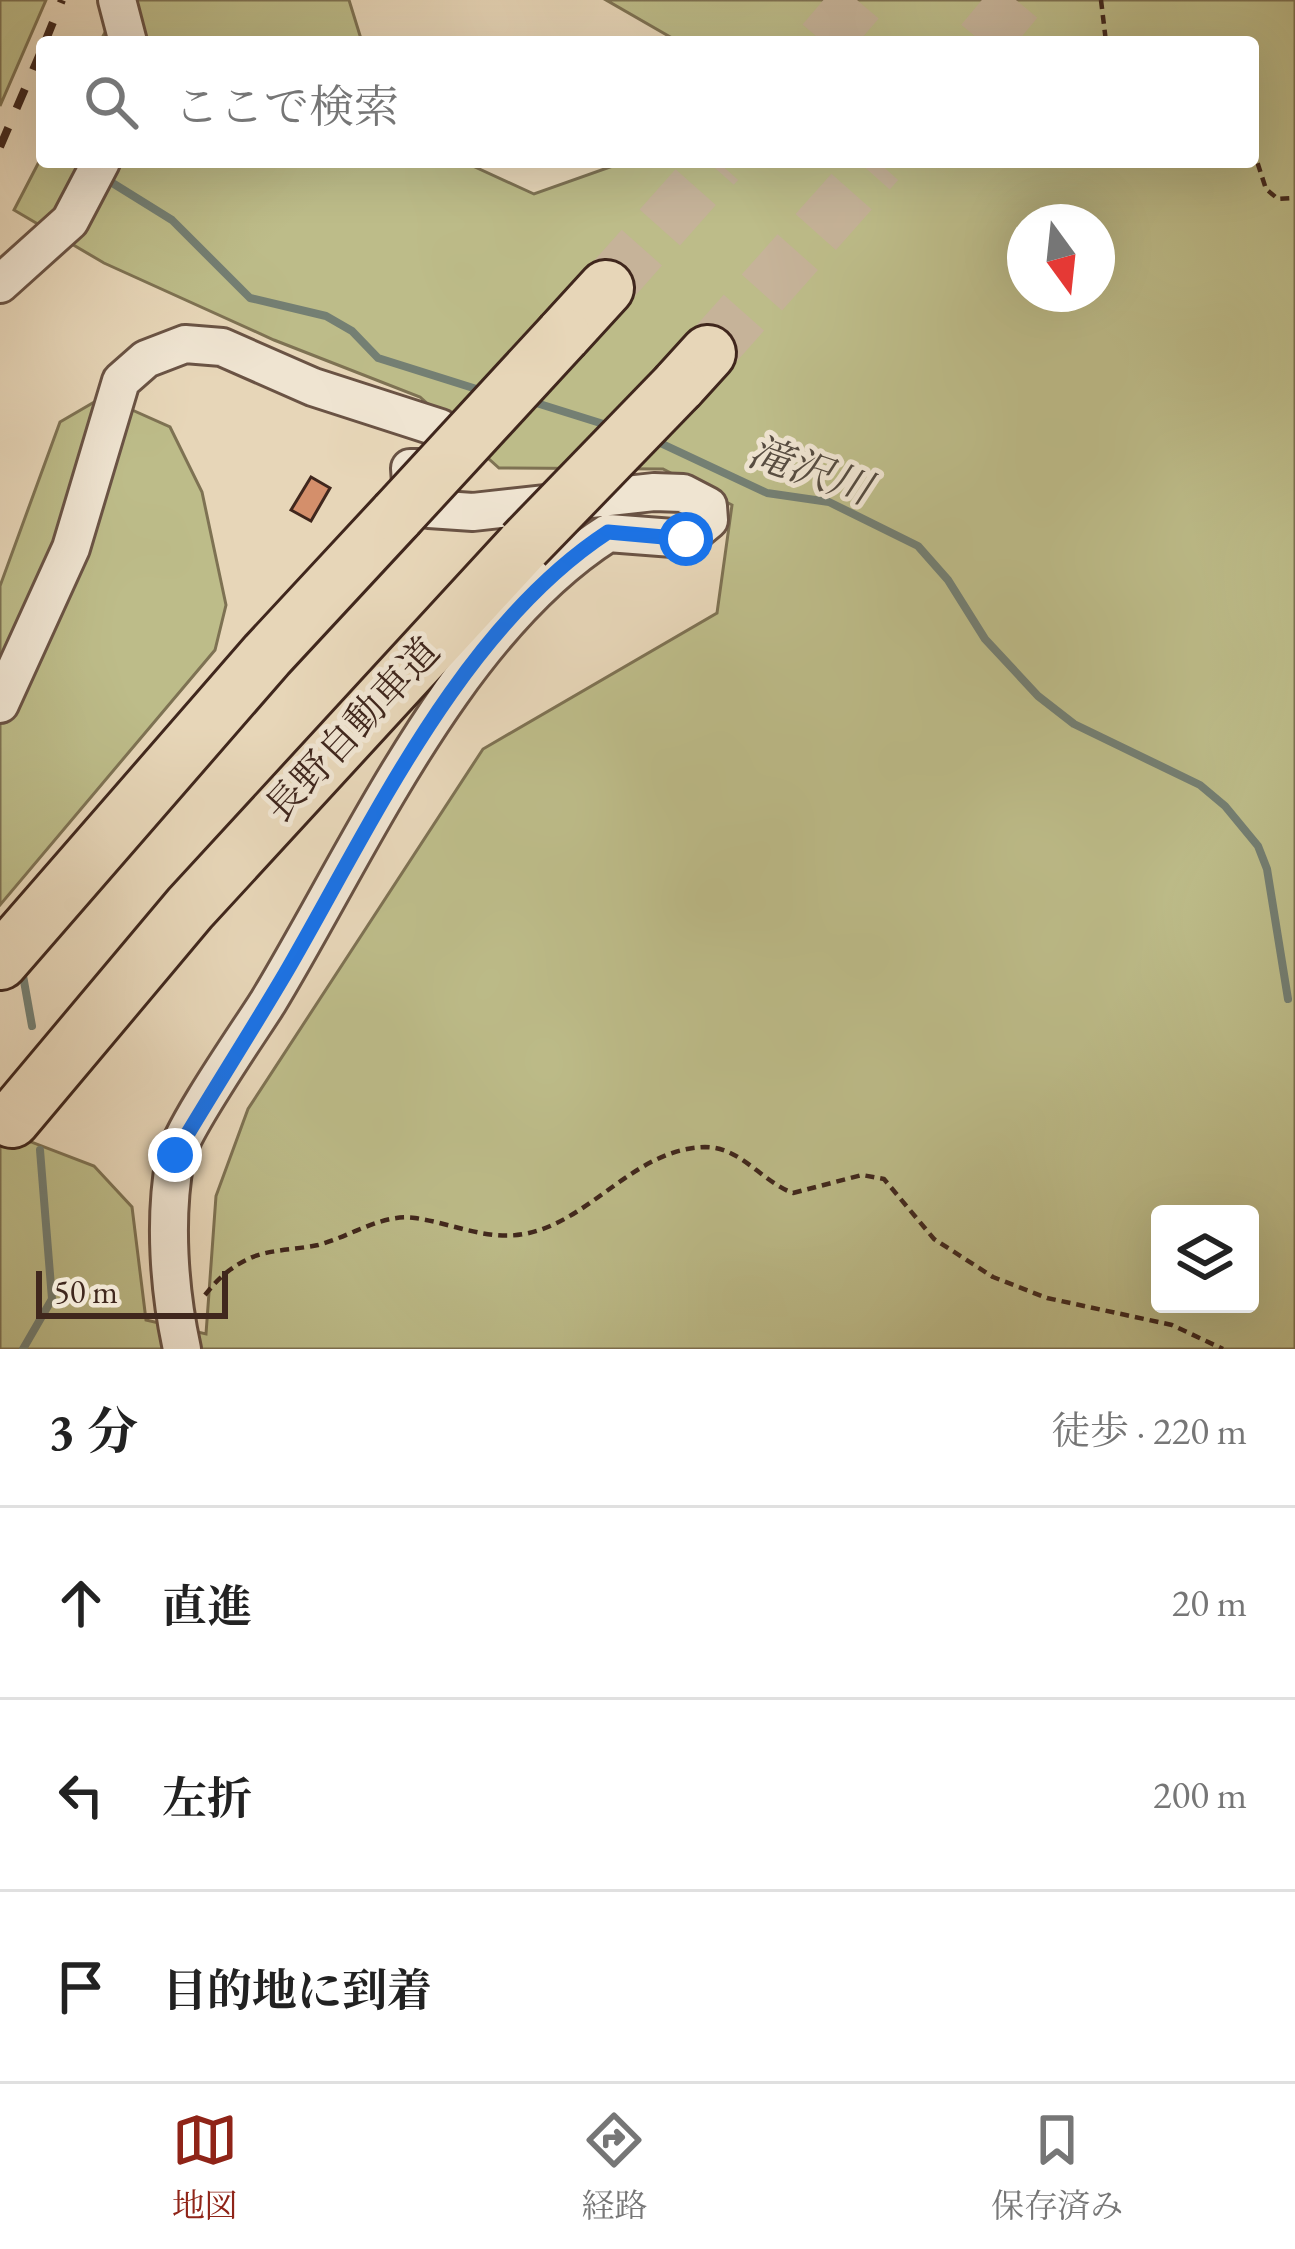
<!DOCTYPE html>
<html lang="ja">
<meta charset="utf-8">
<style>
:root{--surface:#fff;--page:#f6f6f6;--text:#222;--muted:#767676;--line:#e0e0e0;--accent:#8f2418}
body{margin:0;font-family:"EB Garamond","Noto Serif JP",serif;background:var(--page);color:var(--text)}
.controls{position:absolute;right:36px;bottom:36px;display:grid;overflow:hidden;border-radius:12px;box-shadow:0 12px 48px #0002}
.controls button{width:108px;height:108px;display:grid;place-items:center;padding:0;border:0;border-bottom:3px solid var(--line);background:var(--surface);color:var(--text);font:60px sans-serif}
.compass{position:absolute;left:1007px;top:204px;width:108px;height:108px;border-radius:50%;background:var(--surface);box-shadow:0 12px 48px #0002;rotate:165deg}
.scale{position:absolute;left:36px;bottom:30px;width:192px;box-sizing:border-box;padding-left:12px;border:6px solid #40271d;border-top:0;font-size:33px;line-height:42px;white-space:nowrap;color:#40271d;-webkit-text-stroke:9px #efe4d1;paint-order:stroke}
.stop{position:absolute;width:36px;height:36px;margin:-27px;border:9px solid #1a73e8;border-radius:50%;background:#fff}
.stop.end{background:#1a73e8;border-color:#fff;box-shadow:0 3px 12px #0008}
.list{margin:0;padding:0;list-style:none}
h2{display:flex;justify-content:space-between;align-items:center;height:156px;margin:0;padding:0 48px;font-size:51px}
h2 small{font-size:39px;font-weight:400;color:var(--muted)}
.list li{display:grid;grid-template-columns:78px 1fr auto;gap:36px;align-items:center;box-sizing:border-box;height:192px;padding:0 48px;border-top:3px solid var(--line)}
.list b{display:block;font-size:45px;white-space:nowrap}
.list em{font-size:39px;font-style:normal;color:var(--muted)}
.icon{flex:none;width:66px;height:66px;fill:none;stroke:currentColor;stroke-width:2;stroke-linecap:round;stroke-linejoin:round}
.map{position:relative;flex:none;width:1295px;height:1349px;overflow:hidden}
.search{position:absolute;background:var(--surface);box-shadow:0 12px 48px #0002;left:36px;right:36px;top:36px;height:132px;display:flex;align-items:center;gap:30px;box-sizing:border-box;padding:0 42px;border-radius:12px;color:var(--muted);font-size:45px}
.sheet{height:732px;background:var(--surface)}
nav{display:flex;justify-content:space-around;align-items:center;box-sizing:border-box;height:168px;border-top:3px solid var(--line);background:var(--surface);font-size:33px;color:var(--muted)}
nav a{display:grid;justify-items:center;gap:6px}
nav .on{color:var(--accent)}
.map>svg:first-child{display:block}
.green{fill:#bdbc89;stroke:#7e7253;stroke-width:3;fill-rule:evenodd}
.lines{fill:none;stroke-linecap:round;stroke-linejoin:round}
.stream{stroke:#747f73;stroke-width:8}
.building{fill:#d48f6b;stroke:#40271d;stroke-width:3}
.highway-tunnel{stroke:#c6b399;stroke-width:54;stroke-dasharray:54 27;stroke-linecap:butt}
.minor-casing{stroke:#6a5344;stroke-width:42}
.highway-casing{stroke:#40271d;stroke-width:60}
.path{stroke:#40271d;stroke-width:4.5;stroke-dasharray:9 6;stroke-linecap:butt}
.minor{stroke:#efe4d1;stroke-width:36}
.highway{stroke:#e7d6b8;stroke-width:54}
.rail{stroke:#40271d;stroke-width:8;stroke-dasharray:21 21;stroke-linecap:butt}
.highway-bridge-casing{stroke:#40271d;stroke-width:60;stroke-linecap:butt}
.highway-bridge{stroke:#e7d6b8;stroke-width:54}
.route{stroke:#1a73e8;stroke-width:15}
.labels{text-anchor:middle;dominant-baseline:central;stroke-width:10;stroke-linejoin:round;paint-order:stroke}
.street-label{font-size:39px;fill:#40271d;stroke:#efe4d1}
.water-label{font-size:42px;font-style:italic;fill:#564c41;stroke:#efe4d1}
</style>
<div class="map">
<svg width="1295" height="1349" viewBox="0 0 1295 1349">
<rect width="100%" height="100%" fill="#e7d6b8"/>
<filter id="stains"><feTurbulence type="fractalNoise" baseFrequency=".00167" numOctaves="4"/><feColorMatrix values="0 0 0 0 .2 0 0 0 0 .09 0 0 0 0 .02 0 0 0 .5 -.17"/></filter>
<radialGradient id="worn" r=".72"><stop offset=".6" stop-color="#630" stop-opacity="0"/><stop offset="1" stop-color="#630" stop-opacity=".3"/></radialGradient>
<g class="green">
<polygon points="0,0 46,0 0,106"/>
<polygon points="122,0 349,0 362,42 100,42"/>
<path d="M606,0H1295V1349H0V1130L94,1166L132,1207L146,1320L206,1334L216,1196L248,1109L483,749L717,613L732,505L663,469L499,468L420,397L274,340L104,263L14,210L42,156V162H464L534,194L624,162H1253V42H679ZM1025,222H1097V294H1025ZM1160,1214H1250V1304H1160Z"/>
<polygon points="103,397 170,427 202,492 226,605 215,650 0,905 0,586 60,422"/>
</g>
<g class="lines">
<g class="stream">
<polyline points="71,162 87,170"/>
<polyline points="106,179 172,220 250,298 326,316 352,331 378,358 486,392"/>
<polyline points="530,401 613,427"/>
<polyline points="656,441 767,493 829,502 918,546 948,580 985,639 1038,696 1074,724 1200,785 1225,806 1258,846 1267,869 1288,999"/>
<polyline points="22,970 32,1026"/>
<polyline points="23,1349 52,1299 40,1150"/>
</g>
</g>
<polygon class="building" points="311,477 330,488 311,521 291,510"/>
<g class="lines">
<g class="highway-tunnel">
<polyline points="823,42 859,0"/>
<polyline points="982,42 1017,0"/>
<polyline points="606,288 718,162"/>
<polyline points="708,353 878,162"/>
</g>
<g class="minor-casing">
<g id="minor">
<polyline points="117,0 128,42"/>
<polyline points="0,284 70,221 101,162"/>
<path d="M0,704L71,548L121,381L146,359L185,344L222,347L313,387L440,428L448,443L444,460L432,468H410L411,483L429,509L473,512L654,492L683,493L708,506L709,520L686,539L608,533C454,631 360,850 268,1002C249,1032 180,1131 175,1159C164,1219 169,1290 182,1349"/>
</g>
</g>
<g class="highway-casing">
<g id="highway">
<polyline points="563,335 606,288"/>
<polyline points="678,386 708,353"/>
<polyline points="0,962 267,655 397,515"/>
<polyline points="12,1120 190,908 524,545"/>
</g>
</g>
<g class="path">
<polyline points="1101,0 1106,42"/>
<polyline points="1253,149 1266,189 1278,199 1295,198"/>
<path d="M205,1295C217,1280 228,1269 246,1260C267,1249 295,1250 318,1245C349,1237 383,1213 415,1218C451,1223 487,1241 524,1234C591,1222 633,1149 705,1147C741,1147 762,1182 793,1193L862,1175L884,1179L934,1239L993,1277L1047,1298L1172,1325L1223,1349"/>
</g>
<use href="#minor" class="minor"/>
<use href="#highway" class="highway"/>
<g class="rail">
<polyline points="45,42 62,0"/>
<polyline points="0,147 42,49"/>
</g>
<g class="highway-bridge-casing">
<g id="highway-bridge">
<polyline points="397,515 563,335"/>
<polyline points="524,545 678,386"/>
</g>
</g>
<use href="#highway-bridge" class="highway-bridge"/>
</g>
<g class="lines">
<path class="route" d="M175,1155C211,1094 249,1035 285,974C371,826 460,629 608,532L686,539"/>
</g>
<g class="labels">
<g class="street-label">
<text transform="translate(352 729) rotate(-47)">長野自動車道</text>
</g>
<g class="water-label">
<text transform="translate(810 470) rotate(19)">滝沢川</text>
</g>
</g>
<rect width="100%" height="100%" filter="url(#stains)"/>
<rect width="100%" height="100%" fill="url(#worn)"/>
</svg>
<div class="controls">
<button><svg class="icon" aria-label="layers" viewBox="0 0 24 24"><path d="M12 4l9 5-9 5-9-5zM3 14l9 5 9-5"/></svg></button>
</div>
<svg class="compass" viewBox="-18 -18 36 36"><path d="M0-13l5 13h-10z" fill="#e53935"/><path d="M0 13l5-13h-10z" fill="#767676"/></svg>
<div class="scale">50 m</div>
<div class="stop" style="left:686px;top:539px"></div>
<div class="stop end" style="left:175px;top:1155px"></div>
<div class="search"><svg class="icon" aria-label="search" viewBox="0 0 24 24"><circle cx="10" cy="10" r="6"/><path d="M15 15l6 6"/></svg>ここで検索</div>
</div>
<section class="sheet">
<h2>3 分<small>徒歩 · 220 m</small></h2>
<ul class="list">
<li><svg class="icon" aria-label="ahead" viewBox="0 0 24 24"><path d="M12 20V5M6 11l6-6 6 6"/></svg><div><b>直進</b></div><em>20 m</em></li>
<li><svg class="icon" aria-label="left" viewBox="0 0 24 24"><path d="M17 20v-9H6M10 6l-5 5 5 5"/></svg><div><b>左折</b></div><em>200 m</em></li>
<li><svg class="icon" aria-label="arrive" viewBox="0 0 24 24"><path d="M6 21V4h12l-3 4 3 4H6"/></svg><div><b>目的地に到着</b></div></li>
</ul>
</section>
<nav>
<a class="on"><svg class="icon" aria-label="map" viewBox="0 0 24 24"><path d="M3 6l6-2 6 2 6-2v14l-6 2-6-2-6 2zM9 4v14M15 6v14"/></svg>地図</a>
<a><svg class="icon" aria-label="directions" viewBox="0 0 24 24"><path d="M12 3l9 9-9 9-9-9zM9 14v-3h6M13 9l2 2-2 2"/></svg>経路</a>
<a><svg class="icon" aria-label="saved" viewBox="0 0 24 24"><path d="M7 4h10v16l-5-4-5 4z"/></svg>保存済み</a>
</nav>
